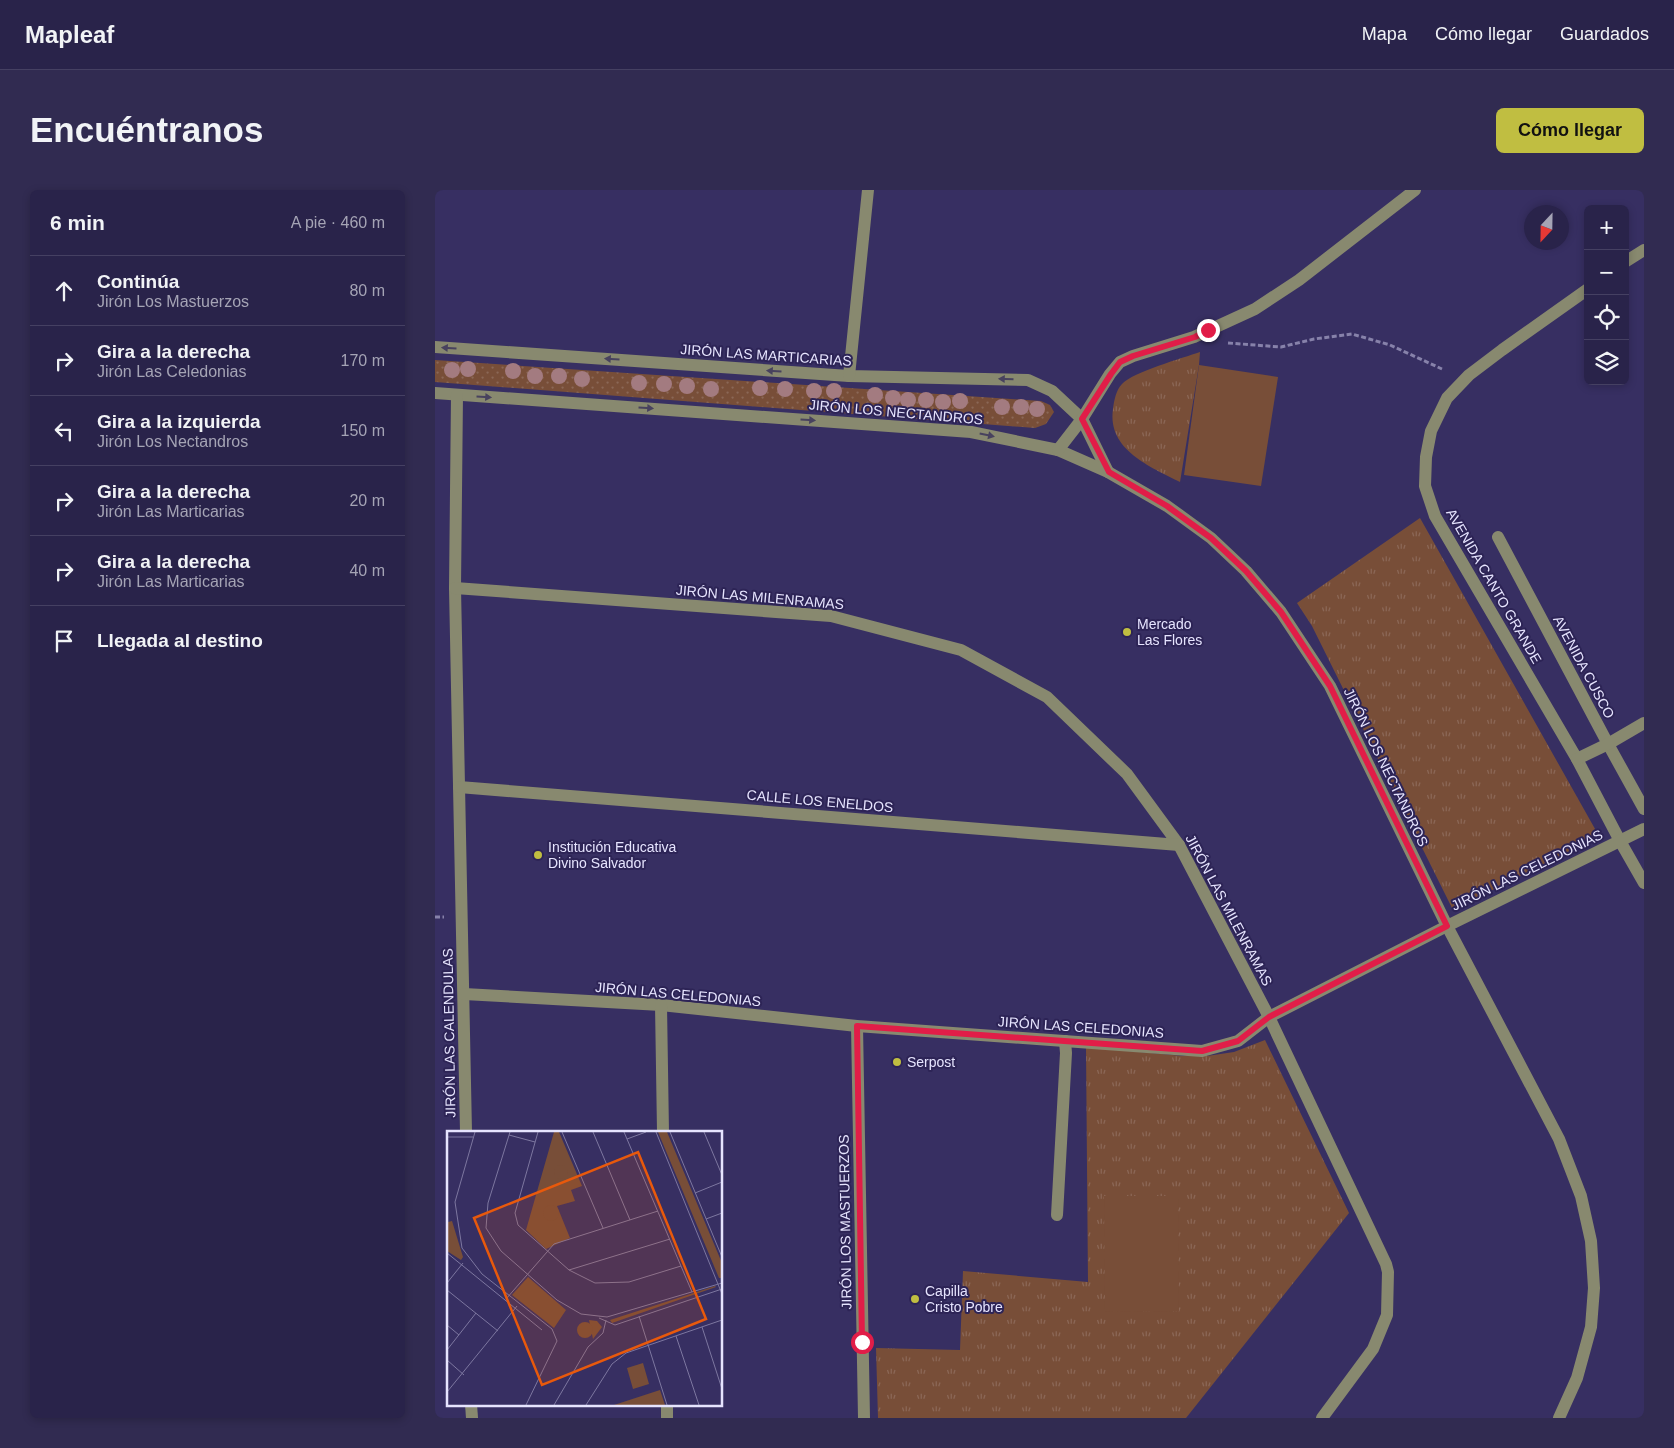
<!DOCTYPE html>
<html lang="es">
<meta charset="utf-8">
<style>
:root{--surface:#29234a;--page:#312b51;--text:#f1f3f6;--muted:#a5a4b5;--line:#454062;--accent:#c0be41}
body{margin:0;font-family:Arial,sans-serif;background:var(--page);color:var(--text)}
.controls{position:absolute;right:15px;top:15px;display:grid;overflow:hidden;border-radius:8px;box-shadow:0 2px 8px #0003}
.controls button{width:45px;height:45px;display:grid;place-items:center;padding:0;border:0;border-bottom:1px solid var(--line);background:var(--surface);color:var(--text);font:25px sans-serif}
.compass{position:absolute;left:1089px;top:15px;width:45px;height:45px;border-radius:50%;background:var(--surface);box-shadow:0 2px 8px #0003;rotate:202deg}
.stop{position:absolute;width:15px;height:15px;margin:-11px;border:4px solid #e11d48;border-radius:50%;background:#fff}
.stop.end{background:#e11d48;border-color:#fff;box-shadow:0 1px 5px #0008}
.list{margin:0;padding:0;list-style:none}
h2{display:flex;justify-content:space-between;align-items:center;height:65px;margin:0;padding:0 20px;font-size:21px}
h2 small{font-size:16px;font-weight:400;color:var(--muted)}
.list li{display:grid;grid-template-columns:32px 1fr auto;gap:15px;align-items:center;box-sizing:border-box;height:70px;padding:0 20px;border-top:1px solid var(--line)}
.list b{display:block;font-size:19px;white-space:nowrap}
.list p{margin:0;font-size:16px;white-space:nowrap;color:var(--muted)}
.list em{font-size:16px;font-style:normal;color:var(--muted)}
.icon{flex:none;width:28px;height:28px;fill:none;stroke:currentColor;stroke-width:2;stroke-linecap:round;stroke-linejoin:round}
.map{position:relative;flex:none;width:1209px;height:1228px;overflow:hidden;border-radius:8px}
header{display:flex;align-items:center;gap:30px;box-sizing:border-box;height:70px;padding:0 25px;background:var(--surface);border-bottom:1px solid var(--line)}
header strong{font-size:24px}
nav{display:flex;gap:28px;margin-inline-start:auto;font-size:18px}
.intro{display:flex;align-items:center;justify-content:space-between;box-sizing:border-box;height:120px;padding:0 30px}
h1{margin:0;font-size:35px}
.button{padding:12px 22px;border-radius:8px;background:var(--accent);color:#111;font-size:18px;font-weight:700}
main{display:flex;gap:30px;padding:0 30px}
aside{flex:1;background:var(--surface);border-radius:8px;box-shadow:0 2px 8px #0003}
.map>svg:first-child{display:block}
.grass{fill:url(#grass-dots)}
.park{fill:url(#park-tufts)}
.garden{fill:#784e38}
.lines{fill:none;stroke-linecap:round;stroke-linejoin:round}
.path{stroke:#8782aa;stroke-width:3;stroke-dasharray:5 2.5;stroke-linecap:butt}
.minor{stroke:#88896f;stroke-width:12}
.tree{fill:#a37b80}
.oneway{fill:#48425e}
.route{stroke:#e11d48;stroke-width:6}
.poi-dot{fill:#c0be41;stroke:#2d2456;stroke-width:2}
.labels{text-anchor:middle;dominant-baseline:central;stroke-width:4;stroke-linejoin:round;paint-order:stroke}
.street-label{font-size:14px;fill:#e6e4fe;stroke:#2d2456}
.poi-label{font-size:14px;fill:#e6e4fe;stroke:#2d2456;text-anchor:start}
.inset-road{fill:none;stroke:#7d77a0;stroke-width:1}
.view{fill:#e8590c;fill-opacity:0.15;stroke:#e8590c;stroke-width:2.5}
.inset-edge{fill:none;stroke:#e6e4fe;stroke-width:2.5}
</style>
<header>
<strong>Mapleaf</strong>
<nav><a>Mapa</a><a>Cómo llegar</a><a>Guardados</a></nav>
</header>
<div class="intro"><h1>Encuéntranos</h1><a class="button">Cómo llegar</a></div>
<main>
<aside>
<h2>6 min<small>A pie · 460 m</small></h2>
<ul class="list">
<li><svg class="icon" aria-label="ahead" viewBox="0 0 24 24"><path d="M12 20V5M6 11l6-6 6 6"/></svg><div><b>Continúa</b><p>Jirón Los Mastuerzos</p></div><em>80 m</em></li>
<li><svg class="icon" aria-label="right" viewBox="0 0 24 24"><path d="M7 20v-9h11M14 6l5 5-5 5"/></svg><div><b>Gira a la derecha</b><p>Jirón Las Celedonias</p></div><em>170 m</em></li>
<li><svg class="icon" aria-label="left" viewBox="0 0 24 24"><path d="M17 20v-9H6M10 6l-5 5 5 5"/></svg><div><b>Gira a la izquierda</b><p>Jirón Los Nectandros</p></div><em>150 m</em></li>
<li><svg class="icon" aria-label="right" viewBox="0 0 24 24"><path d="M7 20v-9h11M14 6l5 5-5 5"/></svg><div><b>Gira a la derecha</b><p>Jirón Las Marticarias</p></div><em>20 m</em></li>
<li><svg class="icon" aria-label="right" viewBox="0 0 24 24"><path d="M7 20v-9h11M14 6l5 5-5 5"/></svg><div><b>Gira a la derecha</b><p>Jirón Las Marticarias</p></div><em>40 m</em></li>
<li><svg class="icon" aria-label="arrive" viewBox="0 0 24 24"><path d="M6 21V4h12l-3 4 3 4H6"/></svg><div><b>Llegada al destino</b></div></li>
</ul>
</aside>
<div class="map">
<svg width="1209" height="1228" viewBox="0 0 1209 1228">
<defs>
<pattern id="grass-dots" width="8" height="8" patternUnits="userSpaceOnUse" patternTransform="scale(1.25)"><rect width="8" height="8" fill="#784e38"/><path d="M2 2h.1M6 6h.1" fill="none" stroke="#8b6756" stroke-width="1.8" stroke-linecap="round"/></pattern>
<pattern id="park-tufts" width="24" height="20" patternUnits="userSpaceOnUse" patternTransform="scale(1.25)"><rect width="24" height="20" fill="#784e38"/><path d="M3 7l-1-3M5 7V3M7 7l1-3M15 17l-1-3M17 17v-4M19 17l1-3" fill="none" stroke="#8b6756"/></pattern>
</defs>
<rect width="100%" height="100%" fill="#372f62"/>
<polygon class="grass" points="0,170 606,211 615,215 619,222 611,234 600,238 0,192"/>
<g class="park">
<path d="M765,162L764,175L745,292C716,277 672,260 678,219C679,211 681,200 687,194C698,182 748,168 765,162Z"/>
<polygon points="985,328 1164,646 1018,720 877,436 862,413"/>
<polygon points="830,850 914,1023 751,1228 443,1228 441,1158 525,1160 528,1081 653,1092 651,857 748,866 772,866 799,862"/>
</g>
<g class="garden">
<polygon points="764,175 843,187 826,296 749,285"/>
<polygon points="669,1006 743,1006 744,1121 670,1122"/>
</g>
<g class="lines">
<g class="path">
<polyline points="793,153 846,157 879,149 917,144 955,155 1007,179"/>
<polyline points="0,727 9,727"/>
</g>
<g class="minor">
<polyline points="1190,72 1209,60"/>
<polyline points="1153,99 1067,160 1034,185 1012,208 996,241 991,267 990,296 1000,326 1142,569 1185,651 1209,693"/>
<polyline points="0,157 414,186 593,190 617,201 647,229 673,282"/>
<polyline points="414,186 433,0"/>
<polyline points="0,203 536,242 623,260 673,282 732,316 776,348 811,381 846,422 895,496 1012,736 1124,949 1146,1006 1156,1051 1159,1098 1156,1137 1142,1188 1124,1228"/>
<polyline points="22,205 20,398 31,942"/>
<polyline points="623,260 647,229 675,184 685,172 698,166 759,147 820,119 864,90 980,0"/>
<polyline points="1063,347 1173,554 1209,619"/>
<polyline points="20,398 396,426 526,460 612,507 692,584 744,655 834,827 951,1074 953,1082 952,1125 938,1159 887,1228"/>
<polyline points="1142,569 1173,554 1209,533"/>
<polyline points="24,597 744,655"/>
<polyline points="29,804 226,815 422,836 767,861 803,851 834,827 1012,736 1209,639"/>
<polyline points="226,815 228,942"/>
<polyline points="422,836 429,1228"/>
<polyline points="622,1025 631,863 630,851"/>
<polyline points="36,1214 37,1228"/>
<polyline points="232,1214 232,1228"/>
</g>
</g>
<g class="tree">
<circle cx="33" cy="179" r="8"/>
<circle cx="17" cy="180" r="8"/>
<circle cx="78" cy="181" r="8"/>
<circle cx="100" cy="186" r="8"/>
<circle cx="124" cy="186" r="8"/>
<circle cx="147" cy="189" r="8"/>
<circle cx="204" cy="193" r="8"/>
<circle cx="229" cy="194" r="8"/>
<circle cx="252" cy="196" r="8"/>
<circle cx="325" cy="198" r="8"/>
<circle cx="276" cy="199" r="8"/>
<circle cx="350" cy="199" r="8"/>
<circle cx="379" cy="201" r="8"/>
<circle cx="399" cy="201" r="8"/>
<circle cx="440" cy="205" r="8"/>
<circle cx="458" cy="208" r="8"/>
<circle cx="473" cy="210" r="8"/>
<circle cx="491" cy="210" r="8"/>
<circle cx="525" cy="211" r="8"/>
<circle cx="508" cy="212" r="8"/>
<circle cx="567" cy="217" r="8"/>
<circle cx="586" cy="217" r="8"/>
<circle cx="602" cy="219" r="8"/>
</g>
<defs><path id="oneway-solid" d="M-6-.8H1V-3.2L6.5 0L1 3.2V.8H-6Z" transform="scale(1.25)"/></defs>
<g class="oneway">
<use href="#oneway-solid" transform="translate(14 158) rotate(-176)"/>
<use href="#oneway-solid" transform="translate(177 169) rotate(-176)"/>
<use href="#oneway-solid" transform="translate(339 181) rotate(-176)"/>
<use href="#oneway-solid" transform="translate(571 189) rotate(-178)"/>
<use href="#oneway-solid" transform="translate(49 207) rotate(4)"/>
<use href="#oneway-solid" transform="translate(211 218) rotate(4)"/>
<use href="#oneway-solid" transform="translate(373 230) rotate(4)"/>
<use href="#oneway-solid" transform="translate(552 245) rotate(12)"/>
</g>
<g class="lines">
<polyline class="route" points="427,1152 422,836 767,861 803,851 834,827 1012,736 895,496 846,422 811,381 776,348 732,316 674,282 647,229 676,184 685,172 698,166 760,147 773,140"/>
</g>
<g class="poi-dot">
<circle cx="692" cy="442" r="5"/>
<circle cx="103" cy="665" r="5"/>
<circle cx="462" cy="872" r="5"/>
<circle cx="480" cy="1109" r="5"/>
</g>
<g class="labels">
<g class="street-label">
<text transform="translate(331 165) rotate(4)">JIRÓN LAS MARTICARIAS</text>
<text transform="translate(461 222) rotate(5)">JIRÓN LOS NECTANDROS</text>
<text transform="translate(1059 396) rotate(60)">AVENIDA CANTO GRANDE</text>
<text transform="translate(325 407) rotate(5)">JIRÓN LAS MILENRAMAS</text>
<text transform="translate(1149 477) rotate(62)">AVENIDA CUSCO</text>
<text transform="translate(951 577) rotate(64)">JIRÓN LOS NECTANDROS</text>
<text transform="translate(385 611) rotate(5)">CALLE LOS ENELDOS</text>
<text transform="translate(1092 680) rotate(-26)">JIRÓN LAS CELEDONIAS</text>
<text transform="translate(794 720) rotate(62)">JIRÓN LAS MILENRAMAS</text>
<text transform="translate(243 804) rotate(5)">JIRÓN LAS CELEDONIAS</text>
<text transform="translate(646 837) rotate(4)">JIRÓN LAS CELEDONIAS</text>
<text transform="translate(14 843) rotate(-91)">JIRÓN LAS CALENDULAS</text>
<text transform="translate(410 1032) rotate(-91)">JIRÓN LOS MASTUERZOS</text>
</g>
<g class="poi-label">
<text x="702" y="434">Mercado<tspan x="702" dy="16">Las Flores</tspan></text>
<text x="113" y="657">Institución Educativa<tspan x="113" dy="16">Divino Salvador</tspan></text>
<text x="472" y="872">Serpost</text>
<text x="490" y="1101">Capilla<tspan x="490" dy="16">Cristo Pobre</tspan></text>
</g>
</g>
<g transform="translate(12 941)">
<rect width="275" height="275" fill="#372f62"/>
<path d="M211,1H220L275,132V147H272ZM269,156L165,192L163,189L268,155Z" fill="#784e38"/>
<path d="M107,1H112L135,55L124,59L128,70L110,75L123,107L99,118L79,99ZM5,90L16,126L14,129L0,120L1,91ZM81,146L119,179L107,197L65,164ZM142,189L150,190L155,196L146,208ZM213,259L218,274H167Z" fill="#784e38"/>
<path d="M107 41a7 7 0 1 1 14 0a7 7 0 1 1-14 0ZM96 82a8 8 0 1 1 16 0a8 8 0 1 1-16 0ZM130 199a8 8 0 1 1 16 0a8 8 0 1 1-16 0ZM196,232L202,253L186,258L180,237Z" fill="#784e38"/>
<path class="inset-road" d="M28,1L8,71L15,117L35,143L105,198L110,210L79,274M63,1L41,72L39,97L54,120L110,169L134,183L160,186L275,152M91,1L68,82L71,94L122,139L148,152L182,151L234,135M115,1L156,97M146,1L183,89M177,1L245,161M209,1L275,163M223,1L275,126M257,1L275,44M62,4L88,11M0,6H26M180,8L199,1M248,62L275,51M259,88L275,82M0,122L95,199M122,139L223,108M0,152L16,132M0,159L51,200M59,168L107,113L211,80M192,185L220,274M152,187L168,194L275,158M0,194L12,204M255,196L275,258M229,205L252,274M0,219L29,182M0,229L17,244M0,261L70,175M107,274L141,216L156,202L159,189M139,274L165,233L179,222L275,189"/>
<path class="view" d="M191,21L259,188L95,254L27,87Z"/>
<rect width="275" height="275" class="inset-edge"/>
</g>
</svg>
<div class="controls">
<button>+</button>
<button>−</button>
<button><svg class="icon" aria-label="locate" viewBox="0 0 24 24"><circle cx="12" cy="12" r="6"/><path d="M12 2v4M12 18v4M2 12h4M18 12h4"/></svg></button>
<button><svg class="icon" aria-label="layers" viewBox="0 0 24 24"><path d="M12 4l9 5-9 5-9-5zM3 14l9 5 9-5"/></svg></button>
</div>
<svg class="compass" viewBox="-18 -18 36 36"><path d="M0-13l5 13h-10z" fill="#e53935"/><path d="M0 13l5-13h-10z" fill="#a5a4b5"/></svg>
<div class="stop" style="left:427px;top:1152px"></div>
<div class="stop end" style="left:773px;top:140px"></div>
</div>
</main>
